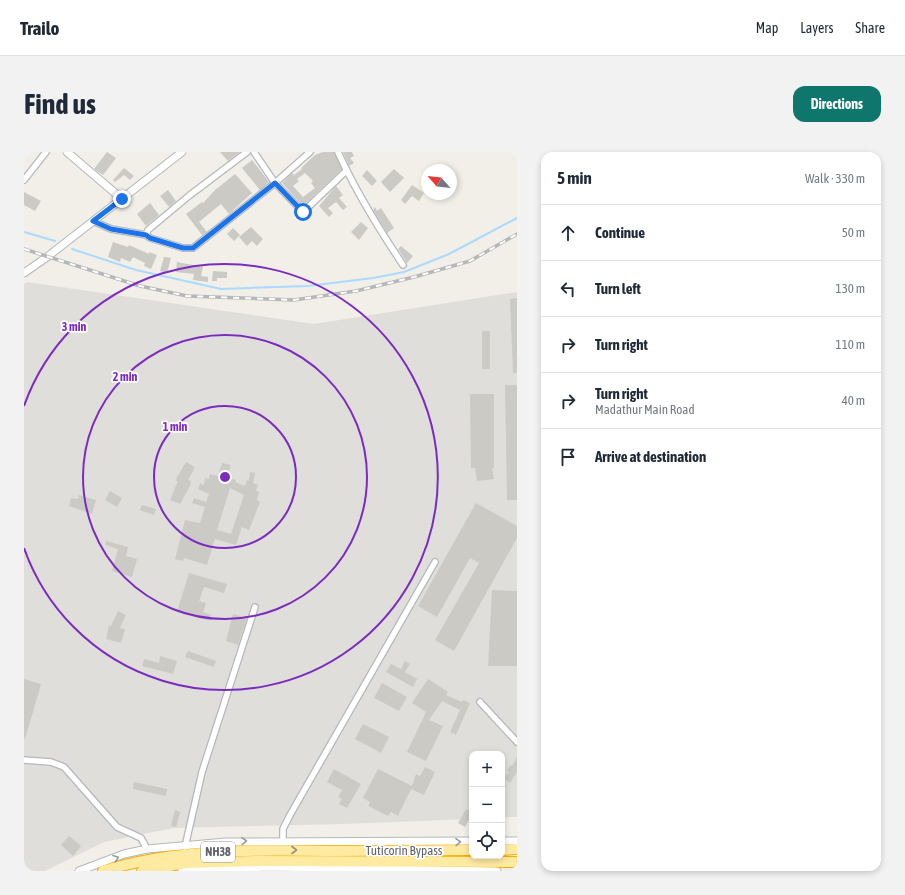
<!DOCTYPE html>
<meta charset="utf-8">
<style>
:root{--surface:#fff;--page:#f2f2f3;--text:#1f2937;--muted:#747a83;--line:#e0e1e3;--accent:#0f766e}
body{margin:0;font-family:"Asap Condensed",sans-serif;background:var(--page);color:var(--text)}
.controls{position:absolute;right:12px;bottom:12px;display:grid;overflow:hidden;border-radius:8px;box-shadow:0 2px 6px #0003}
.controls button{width:36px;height:36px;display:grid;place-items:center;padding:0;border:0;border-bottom:1px solid var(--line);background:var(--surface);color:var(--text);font:20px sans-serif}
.compass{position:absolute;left:397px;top:12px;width:36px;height:36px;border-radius:50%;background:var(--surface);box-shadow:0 2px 6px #0003;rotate:297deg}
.stop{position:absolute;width:12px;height:12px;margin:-9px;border:3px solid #1a73e8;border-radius:50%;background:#fff}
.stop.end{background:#1a73e8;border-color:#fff;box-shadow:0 1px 4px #0008}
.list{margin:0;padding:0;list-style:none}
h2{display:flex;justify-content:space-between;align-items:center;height:52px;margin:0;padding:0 16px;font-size:17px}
h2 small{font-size:13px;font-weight:400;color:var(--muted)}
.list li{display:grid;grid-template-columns:26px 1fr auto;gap:12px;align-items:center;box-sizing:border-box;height:56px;padding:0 16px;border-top:1px solid var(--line)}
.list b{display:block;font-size:15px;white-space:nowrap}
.list p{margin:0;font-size:13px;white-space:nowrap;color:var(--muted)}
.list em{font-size:13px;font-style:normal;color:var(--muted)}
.icon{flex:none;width:22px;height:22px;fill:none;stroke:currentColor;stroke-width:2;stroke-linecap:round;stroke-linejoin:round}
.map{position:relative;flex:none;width:493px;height:719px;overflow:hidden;border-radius:12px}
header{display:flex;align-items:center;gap:24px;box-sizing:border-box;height:56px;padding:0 20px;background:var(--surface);border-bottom:1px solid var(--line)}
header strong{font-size:19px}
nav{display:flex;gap:22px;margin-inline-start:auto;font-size:14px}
.intro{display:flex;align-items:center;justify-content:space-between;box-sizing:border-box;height:96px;padding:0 24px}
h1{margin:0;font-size:28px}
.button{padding:10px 18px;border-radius:12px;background:var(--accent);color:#fff;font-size:14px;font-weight:700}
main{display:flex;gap:24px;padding:0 24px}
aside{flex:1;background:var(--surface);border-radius:12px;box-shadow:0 2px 6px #0003}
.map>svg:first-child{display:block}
.industrial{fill:#e0deda}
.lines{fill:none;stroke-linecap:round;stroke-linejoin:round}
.stream{stroke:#aadaff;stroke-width:2}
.building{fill:#cccac5;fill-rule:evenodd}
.minor-casing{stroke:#b5b8bc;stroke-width:8}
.tertiary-casing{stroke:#b5b8bc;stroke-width:9}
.trunk-casing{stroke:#f9ab00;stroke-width:12}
.minor{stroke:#fff;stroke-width:5.5}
.tertiary{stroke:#fff;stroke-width:7}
.trunk{stroke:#feeaa1;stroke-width:10}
.rail-casing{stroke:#b6b7b8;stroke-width:3.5}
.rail{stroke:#fff;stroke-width:2;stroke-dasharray:6;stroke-linecap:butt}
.oneway{stroke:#979a9d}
.oneway2{stroke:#97927c}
.route{stroke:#1a73e8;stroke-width:5}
.ring{fill:none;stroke:#7b2cbf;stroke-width:2}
.labels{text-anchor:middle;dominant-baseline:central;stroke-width:3.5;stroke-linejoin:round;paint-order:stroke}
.shield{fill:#fff;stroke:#8f9295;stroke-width:1}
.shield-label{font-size:12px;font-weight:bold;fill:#5f6368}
.street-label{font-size:13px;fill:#5f6368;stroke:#fff}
.centre{fill:#7b2cbf;stroke:#fff;stroke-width:2}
.ring-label{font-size:12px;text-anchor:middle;font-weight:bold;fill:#7b2cbf;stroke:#fff;stroke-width:3.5;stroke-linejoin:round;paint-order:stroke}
</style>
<header>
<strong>Trailo</strong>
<nav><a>Map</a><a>Layers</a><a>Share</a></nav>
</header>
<div class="intro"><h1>Find us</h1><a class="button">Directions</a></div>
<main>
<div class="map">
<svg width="493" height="719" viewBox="0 0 493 719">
<rect width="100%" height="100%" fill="#f1efe8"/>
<polygon class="industrial" points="3,130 290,172 493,140 493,665 478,665 478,602 448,602 448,667 319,672 150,676 80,690 21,719 0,719 0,132"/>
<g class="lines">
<g class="stream">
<polyline points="0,80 31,89"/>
<polyline points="48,97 112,118 197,137 284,134 349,126 380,120 425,102 493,66"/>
</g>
</g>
<g class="building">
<polygon points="83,0 92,6 79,23 70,17"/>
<polygon points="196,0 216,0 204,9"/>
<path d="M299,0H310L318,17L279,54L258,31L268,21L270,23L278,17L277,16L291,3ZM281,21L289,29L287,31L291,36L279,45L269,34L275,29L273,27Z"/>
<polygon points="319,0 328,0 330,4 326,6 330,11 325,14"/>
<polygon points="228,8 245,30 236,38 218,16"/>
<polygon points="100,16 110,24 106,28 100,23 91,30 89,28"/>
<polygon points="370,17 380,26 366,40 357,30"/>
<polygon points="343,18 353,29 348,34 338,24"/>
<polygon points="211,22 228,41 205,62 197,52 192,56 175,70 183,80 178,83 162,62 178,50 179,51 191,38"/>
<polygon points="388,33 400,41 395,49 388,44 381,52 377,48"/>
<polygon points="312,34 319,43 315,46 323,55 319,58 312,50 304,56 309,61 305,65 295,54"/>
<polygon points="144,38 152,49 145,55 136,44"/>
<polygon points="0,40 17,49 11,59 0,53"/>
<polygon points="126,51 135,63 122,74 113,62"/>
<polygon points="351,55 353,59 357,56 370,76 363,81 349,58"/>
<polygon points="337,70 344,76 335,88 327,80"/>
<polygon points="227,75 239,87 233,94 228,89 223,94 215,85"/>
<polygon points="209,76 216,83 210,89 203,82"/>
<polygon points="89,90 104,95 105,93 125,102 125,100 133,103 127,117 120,114 121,111 109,105 106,110 97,106 96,110 84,105"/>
<polygon points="377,94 389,104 383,111 374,97"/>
<polygon points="140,105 147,106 143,121 136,119"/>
<polygon points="153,110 179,115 177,124 184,125 184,130 169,128 170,122 152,120"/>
<polygon points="189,119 203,120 203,126 193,126 193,129 188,129"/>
<polygon points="493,146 493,221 489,221 486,147"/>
<rect x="458" y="179" width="8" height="38"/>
<polygon points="481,233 493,233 493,348 483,348"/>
<polygon points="446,242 470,242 470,316 468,316 470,327 453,329 451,316 447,316"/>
<polygon points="162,310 171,315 164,328 167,329 166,334 156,352 146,348 154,329 152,329 153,325"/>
<path d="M198,311L207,313L203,326L212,328L211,330L221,334L223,328L225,329L226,320L231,321L229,331L234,333L232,339L235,340L233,348L236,350L225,378L218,375L212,393L191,387L183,413L160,406L159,409L151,407L161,368L176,371L181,355L168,351L170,346L182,350L185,342L174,337L176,331L180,333L181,326L185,327L186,322L194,324ZM206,336L220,343L207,382L193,378Z"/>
<polygon points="86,339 98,346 93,355 81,348"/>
<polygon points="55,343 72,348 68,362 45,354 47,346 54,347"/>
<polygon points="452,351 493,374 493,386 430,499 411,488 455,411 446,406 413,465 394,454"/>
<polygon points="118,353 132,357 130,363 116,358"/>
<polygon points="82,389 104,395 102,404 113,407 108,425 88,419 94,397 81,393"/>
<polygon points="165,421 203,432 200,441 180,435 175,449 182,451 179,460 187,463 186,469 153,460"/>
<polygon points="468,438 493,439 493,514 464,514"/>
<polygon points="94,459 102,463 96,476 101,477 97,491 82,487 85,473 87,474"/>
<polygon points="209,462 223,466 214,493 202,489"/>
<polygon points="164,499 192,509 190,515 161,505"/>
<polygon points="136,504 153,509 149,522 118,514 120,507 135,511"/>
<polygon points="381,509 386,512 381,520 393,527 389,535 362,520 367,512 377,517"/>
<polygon points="0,527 17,532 1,587 0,587"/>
<polygon points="404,527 424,540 422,543 438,550 439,548 446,551 432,583 426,580 436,558 418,549 405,568 419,574 402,609 383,600 402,560 388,551"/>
<polygon points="358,531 383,545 375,559 350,546"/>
<polygon points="339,572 365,585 357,601 331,587"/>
<polygon points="493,605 493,620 486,631 480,626 485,620 483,618 487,613 488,614"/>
<polygon points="401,615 411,620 400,643 387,637 374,664 367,660 364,664 344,654 346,650 339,646 354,617 388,634 392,622 396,624"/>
<polygon points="310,617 337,632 323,656 315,652 318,647 314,645 318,638 303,630"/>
<polygon points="110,630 143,637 142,644 109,637"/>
<polygon points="442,657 448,660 448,662 441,675 434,671"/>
<polygon points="151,658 156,660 152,675 147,674"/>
<polygon points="45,684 57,694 49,704 37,693"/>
</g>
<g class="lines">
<g class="minor-casing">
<g id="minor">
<polyline points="230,0 251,31 279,60 322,19"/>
<path d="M314,0C332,40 355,77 379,113"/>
<polyline points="0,28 22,0"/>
<polyline points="69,69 87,77 122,83 126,86 159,96 169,96 251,31 286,0"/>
<polyline points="122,83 124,78 166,43 223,0"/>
<polyline points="456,550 493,590"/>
<polyline points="0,608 27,610 40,615 93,675 117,686 123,697"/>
<polyline points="259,689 259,677 266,663 411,410"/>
<polyline points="161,695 178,620 231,455"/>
</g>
</g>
<g class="tertiary-casing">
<g id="tertiary">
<polyline points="43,0 98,47"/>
<polyline points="0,121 23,105 158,0"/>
<polyline points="478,689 493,689"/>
<polyline points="55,719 100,702 123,697 202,690 448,689"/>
<polyline points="158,719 244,715 473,719"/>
</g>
</g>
<g class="trunk-casing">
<g id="trunk">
<polyline points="478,698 493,697"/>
<path d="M79,719C153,696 231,698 308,699C355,699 401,698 448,698"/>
<polyline points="118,719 162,711 232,709 493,710"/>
</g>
</g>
<use href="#minor" class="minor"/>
<use href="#tertiary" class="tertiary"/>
<use href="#trunk" class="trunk"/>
<g class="rail-casing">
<polyline id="rail" points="0,97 116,134 163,144 270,148 332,139 390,125 446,109 493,82"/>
</g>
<use href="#rail" class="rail"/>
</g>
<defs><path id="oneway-chevron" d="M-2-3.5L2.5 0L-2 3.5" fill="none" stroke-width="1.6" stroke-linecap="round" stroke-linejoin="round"/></defs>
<g class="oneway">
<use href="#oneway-chevron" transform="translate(220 689) rotate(-1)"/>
<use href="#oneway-chevron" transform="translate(434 690) rotate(-1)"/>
<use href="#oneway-chevron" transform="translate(92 706) rotate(-20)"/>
</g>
<use class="oneway2" href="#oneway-chevron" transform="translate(270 698)"/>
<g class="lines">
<polyline class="route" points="98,47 69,69 87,77 122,83 126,86 159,96 169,96 251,31 279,60"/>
</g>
<g class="ring">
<circle cx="201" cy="325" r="71"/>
<circle cx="201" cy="325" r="142"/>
<path d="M0 254A213 213 0 1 1 0 396"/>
</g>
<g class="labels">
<rect class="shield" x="177" y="690" width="34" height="20" rx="3"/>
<g class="shield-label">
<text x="194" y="700">NH38</text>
</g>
<g class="street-label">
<text x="380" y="698">Tuticorin Bypass</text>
</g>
</g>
<circle cx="201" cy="325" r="6" class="centre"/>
<g class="ring-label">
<text x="50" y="179">3 min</text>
<text x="101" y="229">2 min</text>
<text x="151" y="279">1 min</text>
</g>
</svg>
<div class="controls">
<button>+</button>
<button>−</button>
<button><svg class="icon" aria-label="locate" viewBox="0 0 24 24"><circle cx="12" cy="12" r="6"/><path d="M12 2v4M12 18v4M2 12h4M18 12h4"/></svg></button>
</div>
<svg class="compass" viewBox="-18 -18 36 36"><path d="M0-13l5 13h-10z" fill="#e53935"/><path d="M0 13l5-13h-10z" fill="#747a83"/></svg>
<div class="stop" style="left:279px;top:60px"></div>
<div class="stop end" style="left:98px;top:47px"></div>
</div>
<aside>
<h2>5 min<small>Walk · 330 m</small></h2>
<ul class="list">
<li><svg class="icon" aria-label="ahead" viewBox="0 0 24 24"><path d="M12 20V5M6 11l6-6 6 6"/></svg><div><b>Continue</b></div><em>50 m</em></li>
<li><svg class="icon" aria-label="left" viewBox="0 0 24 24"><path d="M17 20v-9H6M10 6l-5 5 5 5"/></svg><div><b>Turn left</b></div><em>130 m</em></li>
<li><svg class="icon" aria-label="right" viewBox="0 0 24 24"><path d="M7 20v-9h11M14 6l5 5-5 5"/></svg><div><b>Turn right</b></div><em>110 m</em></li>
<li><svg class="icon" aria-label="right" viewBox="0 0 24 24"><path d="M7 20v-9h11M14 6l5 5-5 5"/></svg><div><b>Turn right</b><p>Madathur Main Road</p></div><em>40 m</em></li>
<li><svg class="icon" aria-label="arrive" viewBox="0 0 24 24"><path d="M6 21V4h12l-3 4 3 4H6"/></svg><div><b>Arrive at destination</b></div></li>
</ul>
</aside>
</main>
